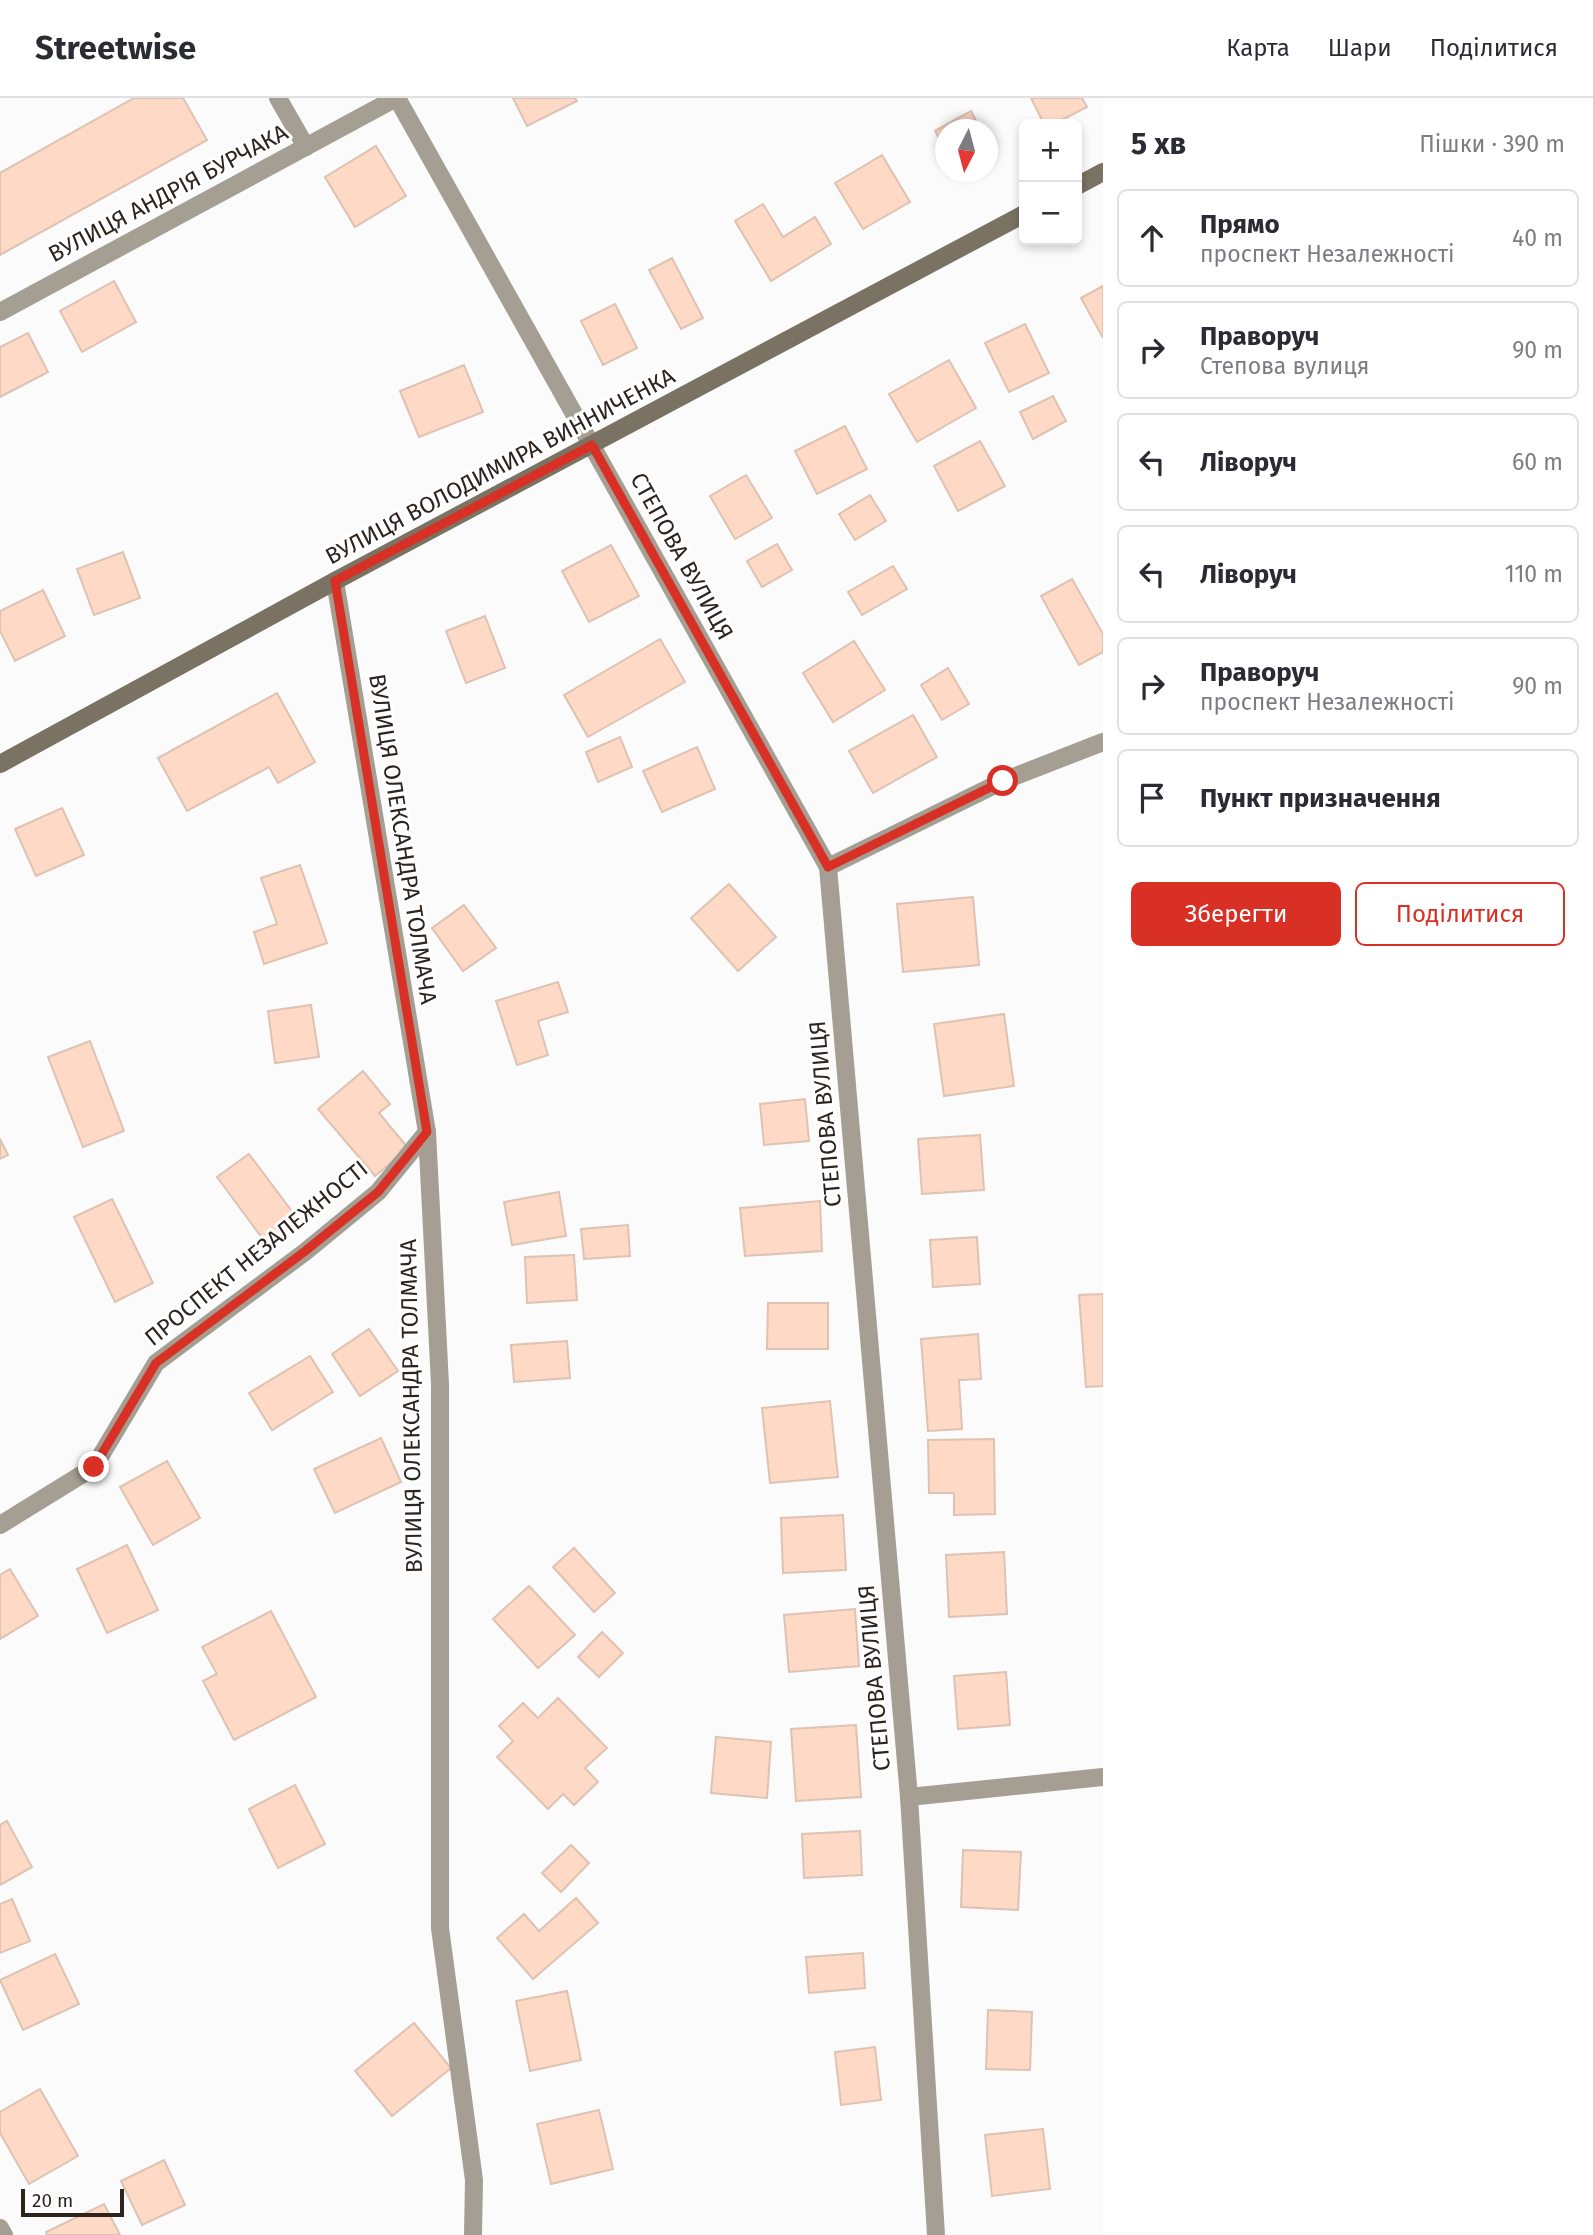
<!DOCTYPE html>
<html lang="uk">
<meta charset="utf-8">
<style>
:root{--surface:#fff;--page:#f2f2f3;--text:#2b2b33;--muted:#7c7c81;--line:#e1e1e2;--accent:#d93025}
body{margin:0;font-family:"Fira Sans",sans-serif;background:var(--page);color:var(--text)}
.controls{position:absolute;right:21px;top:21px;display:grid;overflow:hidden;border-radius:10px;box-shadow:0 4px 10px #0003}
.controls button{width:63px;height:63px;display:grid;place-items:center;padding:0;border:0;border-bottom:2px solid var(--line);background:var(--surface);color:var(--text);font:35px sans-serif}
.compass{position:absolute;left:935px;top:21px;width:63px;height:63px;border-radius:50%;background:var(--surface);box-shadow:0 4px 10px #0003;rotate:186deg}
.scale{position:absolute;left:21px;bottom:18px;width:103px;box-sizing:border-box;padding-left:7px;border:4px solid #2e241e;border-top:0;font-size:19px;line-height:24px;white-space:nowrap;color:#2e241e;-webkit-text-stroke:5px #fff;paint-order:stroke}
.stop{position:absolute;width:21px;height:21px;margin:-16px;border:5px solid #d93025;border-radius:50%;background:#fff}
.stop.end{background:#d93025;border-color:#fff;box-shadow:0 2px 7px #0008}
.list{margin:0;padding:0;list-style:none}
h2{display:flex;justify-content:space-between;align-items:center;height:91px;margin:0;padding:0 28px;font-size:30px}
h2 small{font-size:23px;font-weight:400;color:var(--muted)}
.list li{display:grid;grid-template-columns:46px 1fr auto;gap:21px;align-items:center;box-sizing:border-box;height:98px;margin:0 14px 14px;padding:0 14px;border:2px solid var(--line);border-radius:10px}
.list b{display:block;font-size:26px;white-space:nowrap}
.list p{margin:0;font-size:23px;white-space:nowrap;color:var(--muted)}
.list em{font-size:23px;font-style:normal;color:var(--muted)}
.actions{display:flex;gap:14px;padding:21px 28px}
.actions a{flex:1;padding:16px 0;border:2px solid var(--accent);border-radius:10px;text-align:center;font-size:24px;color:var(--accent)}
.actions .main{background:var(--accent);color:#fff}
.icon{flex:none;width:38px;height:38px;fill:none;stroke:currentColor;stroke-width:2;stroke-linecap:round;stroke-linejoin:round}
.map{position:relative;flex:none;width:1103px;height:2137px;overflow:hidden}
header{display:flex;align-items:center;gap:42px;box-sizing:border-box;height:98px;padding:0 35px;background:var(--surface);border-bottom:2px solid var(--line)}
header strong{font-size:33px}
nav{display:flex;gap:38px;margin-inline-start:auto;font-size:24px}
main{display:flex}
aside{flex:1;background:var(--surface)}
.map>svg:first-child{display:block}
.building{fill:#fed9c5;stroke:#dec2b3;stroke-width:2}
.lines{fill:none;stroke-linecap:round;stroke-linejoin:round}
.minor{stroke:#a49e93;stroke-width:18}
.secondary{stroke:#7a7262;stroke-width:18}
.route{stroke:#d93025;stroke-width:9}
.labels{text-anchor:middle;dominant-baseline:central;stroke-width:6;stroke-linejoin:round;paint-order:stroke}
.street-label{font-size:23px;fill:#2e241e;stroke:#fff}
</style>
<header>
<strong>Streetwise</strong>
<nav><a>Карта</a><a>Шари</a><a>Поділитися</a></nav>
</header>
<main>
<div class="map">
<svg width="1103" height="2137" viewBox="0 0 1103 2137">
<rect width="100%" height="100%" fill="#fbfbfb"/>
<g class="building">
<polygon points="134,0 183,0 207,42 0,157 0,75"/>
<polygon points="513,0 575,0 577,3 527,28"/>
<polygon points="1031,0 1082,0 1087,9 1054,26 1044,26"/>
<polygon points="971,13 981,32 946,32 946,52 935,33"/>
<polygon points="376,48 406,98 355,129 325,79"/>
<polygon points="882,57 910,104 863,131 835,85"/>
<polygon points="763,106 783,139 815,119 831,146 771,183 735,123"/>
<polygon points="672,160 703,220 681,231 649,172"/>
<polygon points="114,183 136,224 82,254 60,213"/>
<polygon points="1103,188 1103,240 1081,200"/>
<polygon points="615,206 637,250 603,267 581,223"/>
<polygon points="1025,226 1049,275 1009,294 985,245"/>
<polygon points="28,235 48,274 0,299 0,249"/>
<polygon points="949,262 976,310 917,344 889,296"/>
<polygon points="464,267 483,314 419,339 400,293"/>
<polygon points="1053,298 1066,323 1033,341 1020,314"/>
<polygon points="845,328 867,371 817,396 795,353"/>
<polygon points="980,343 1005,388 958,413 934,368"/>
<polygon points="746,377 772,420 735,441 710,398"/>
<polygon points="870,397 886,423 855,442 839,416"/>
<polygon points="777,446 792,472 762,489 747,463"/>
<polygon points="611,447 639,498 589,524 562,473"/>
<polygon points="123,454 140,500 94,517 77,471"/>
<polygon points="893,468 907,491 862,517 848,494"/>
<polygon points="1072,481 1103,536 1103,554 1079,567 1041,498"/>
<polygon points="43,492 65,538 15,563 0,533 0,513"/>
<polygon points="485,518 505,570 466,585 446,533"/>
<polygon points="660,541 685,584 588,639 564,597"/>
<polygon points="854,543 885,592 833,624 803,575"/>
<polygon points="948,570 969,606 942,622 921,587"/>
<polygon points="277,595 315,664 278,685 269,669 187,713 158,660"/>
<polygon points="913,617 937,659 873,695 849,653"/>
<polygon points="620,639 632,669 598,684 586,654"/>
<polygon points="697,649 715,691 662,714 643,673"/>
<polygon points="62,710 84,757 36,778 15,731"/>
<polygon points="300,767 327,845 264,866 254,834 277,826 261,780"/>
<polygon points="729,786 776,839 738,873 691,820"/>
<polygon points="973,799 979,867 903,874 897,806"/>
<polygon points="464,807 496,850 463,873 432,830"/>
<polygon points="558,884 568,914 538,923 548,957 517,967 496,903"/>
<polygon points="311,907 319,959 275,965 268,913"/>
<polygon points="1004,916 1014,988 944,998 934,926"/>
<polygon points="90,943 124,1033 83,1049 48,959"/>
<polygon points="363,973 390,1006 379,1015 408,1050 375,1078 318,1011"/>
<polygon points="805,1001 809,1043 764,1047 760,1006"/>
<polygon points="980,1037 984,1092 922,1096 918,1041"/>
<polygon points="0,1041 8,1057 0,1061"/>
<polygon points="249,1056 297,1120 265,1144 217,1079"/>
<polygon points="559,1094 566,1138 512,1147 504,1104"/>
<polygon points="112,1101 153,1185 115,1204 74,1119"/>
<polygon points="820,1103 822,1153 745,1158 740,1110"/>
<polygon points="628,1127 630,1158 584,1161 581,1131"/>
<polygon points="977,1139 980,1186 933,1189 930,1142"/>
<polygon points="574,1157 577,1202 527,1205 525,1159"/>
<polygon points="1103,1196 1103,1288 1086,1289 1079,1197"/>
<polygon points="768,1205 828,1205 828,1251 767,1251"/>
<polygon points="369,1231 398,1273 360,1298 332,1256"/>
<polygon points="978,1236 981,1281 959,1282 962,1331 928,1333 921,1241"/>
<polygon points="567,1243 570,1280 514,1284 511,1247"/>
<polygon points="310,1258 333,1294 272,1332 249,1295"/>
<polygon points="830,1303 838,1379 770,1385 762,1310"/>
<polygon points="381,1340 401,1384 335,1415 314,1371"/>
<polygon points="994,1341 995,1416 954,1417 954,1395 929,1395 928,1342"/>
<polygon points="167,1363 200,1420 153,1447 120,1389"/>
<polygon points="843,1417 846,1472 783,1475 781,1420"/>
<polygon points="127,1447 158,1512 107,1535 77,1471"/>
<polygon points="574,1450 615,1495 594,1514 553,1469"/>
<polygon points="1004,1454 1007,1516 949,1519 946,1457"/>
<polygon points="10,1471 38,1518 0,1541 0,1477"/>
<polygon points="529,1488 575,1537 538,1570 493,1521"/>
<polygon points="855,1511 859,1568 789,1574 784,1517"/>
<polygon points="271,1513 316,1599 234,1642 203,1583 217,1576 202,1549"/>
<polygon points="602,1534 623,1555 599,1579 578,1559"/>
<polygon points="1006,1574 1010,1627 958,1631 954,1578"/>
<polygon points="558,1600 607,1650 585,1670 598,1684 574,1707 563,1696 548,1711 497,1659 513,1643 499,1628 523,1605 538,1620"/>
<polygon points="856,1627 861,1699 796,1703 791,1631"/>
<polygon points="716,1639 771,1644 767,1700 711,1695"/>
<polygon points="295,1687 325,1746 278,1770 249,1711"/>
<polygon points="7,1723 32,1769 0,1787 0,1727"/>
<polygon points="860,1733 862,1777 804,1780 802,1736"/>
<polygon points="571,1747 589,1765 561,1794 542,1775"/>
<polygon points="963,1752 1021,1754 1018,1812 961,1809"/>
<polygon points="576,1800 598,1825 533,1881 497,1840 524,1816 539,1833"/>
<polygon points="12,1801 30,1843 0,1855 0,1806"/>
<polygon points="863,1855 865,1890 809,1895 806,1859"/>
<polygon points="55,1856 79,1906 23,1932 0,1882"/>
<polygon points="567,1893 581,1962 530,1973 516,1903"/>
<polygon points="988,1912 1032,1914 1030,1972 986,1971"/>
<polygon points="414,1925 451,1970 392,2018 355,1973"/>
<polygon points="875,1949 881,2002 841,2007 835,1954"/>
<polygon points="40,1991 78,2058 29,2086 0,2035 0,2014"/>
<polygon points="599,2012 613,2071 551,2086 537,2026"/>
<polygon points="1043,2031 1050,2091 992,2098 985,2037"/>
<polygon points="164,2062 185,2107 142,2127 121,2083"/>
<polygon points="104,2106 120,2137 47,2137 46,2134"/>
</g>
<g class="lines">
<g class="minor">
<polyline points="278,0 306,49"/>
<polyline points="397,0 828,769 909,1699 936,2137"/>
<polyline points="0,214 396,0"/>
<polyline points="335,483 427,1034 440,1286 440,1830 474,2082 473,2137"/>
<polyline points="828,769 1003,683 1103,644"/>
<polyline points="0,1427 94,1369 156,1265 305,1154 378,1094 427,1034"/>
<polyline points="909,1699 1103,1679"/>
<polyline points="0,2130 4,2137"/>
</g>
<g class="secondary">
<polyline points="1077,88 1103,74"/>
<polyline points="0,666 335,483 1024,116"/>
</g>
</g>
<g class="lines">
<polyline class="route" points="94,1369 156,1265 304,1154 378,1094 427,1034 335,483 592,347 828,769 1003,683"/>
</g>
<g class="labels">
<g class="street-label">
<text transform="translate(168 95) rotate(-28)">ВУЛИЦЯ АНДРІЯ БУРЧАКА</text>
<text transform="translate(500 368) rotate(-28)">ВУЛИЦЯ ВОЛОДИМИРА ВИННИЧЕНКА</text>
<text transform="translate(682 458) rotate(61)">СТЕПОВА ВУЛИЦЯ</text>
<text transform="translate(403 741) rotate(81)">ВУЛИЦЯ ОЛЕКСАНДРА ТОЛМАЧА</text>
<text transform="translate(825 1016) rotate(-95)">СТЕПОВА ВУЛИЦЯ</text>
<text transform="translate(256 1155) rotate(-39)">ПРОСПЕКТ НЕЗАЛЕЖНОСТІ</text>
<text transform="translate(411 1308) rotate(-91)">ВУЛИЦЯ ОЛЕКСАНДРА ТОЛМАЧА</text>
<text transform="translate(874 1580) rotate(-95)">СТЕПОВА ВУЛИЦЯ</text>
</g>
</g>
</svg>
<div class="controls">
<button>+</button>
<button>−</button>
</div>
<svg class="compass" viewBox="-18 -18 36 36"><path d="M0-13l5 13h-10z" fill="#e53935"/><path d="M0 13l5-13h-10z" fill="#7c7c81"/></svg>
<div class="scale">20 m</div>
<div class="stop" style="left:1003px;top:683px"></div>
<div class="stop end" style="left:94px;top:1369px"></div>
</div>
<aside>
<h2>5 хв<small>Пішки · 390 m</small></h2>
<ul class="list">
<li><svg class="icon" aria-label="ahead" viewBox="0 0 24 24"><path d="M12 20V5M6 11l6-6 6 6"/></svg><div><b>Прямо</b><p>проспект Незалежності</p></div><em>40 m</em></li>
<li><svg class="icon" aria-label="right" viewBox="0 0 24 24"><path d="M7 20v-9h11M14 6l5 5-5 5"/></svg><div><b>Праворуч</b><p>Степова вулиця</p></div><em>90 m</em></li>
<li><svg class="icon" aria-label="left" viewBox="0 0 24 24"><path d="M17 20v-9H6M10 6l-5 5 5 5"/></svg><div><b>Ліворуч</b></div><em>60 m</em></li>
<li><svg class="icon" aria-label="left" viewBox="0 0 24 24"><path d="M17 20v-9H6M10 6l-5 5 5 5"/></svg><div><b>Ліворуч</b></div><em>110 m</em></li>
<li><svg class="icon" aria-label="right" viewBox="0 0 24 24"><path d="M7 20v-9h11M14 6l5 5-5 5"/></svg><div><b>Праворуч</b><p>проспект Незалежності</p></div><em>90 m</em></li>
<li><svg class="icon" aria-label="arrive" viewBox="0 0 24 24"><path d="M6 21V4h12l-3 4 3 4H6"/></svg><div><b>Пункт призначення</b></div></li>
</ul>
<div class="actions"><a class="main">Зберегти</a><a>Поділитися</a></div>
</aside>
</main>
